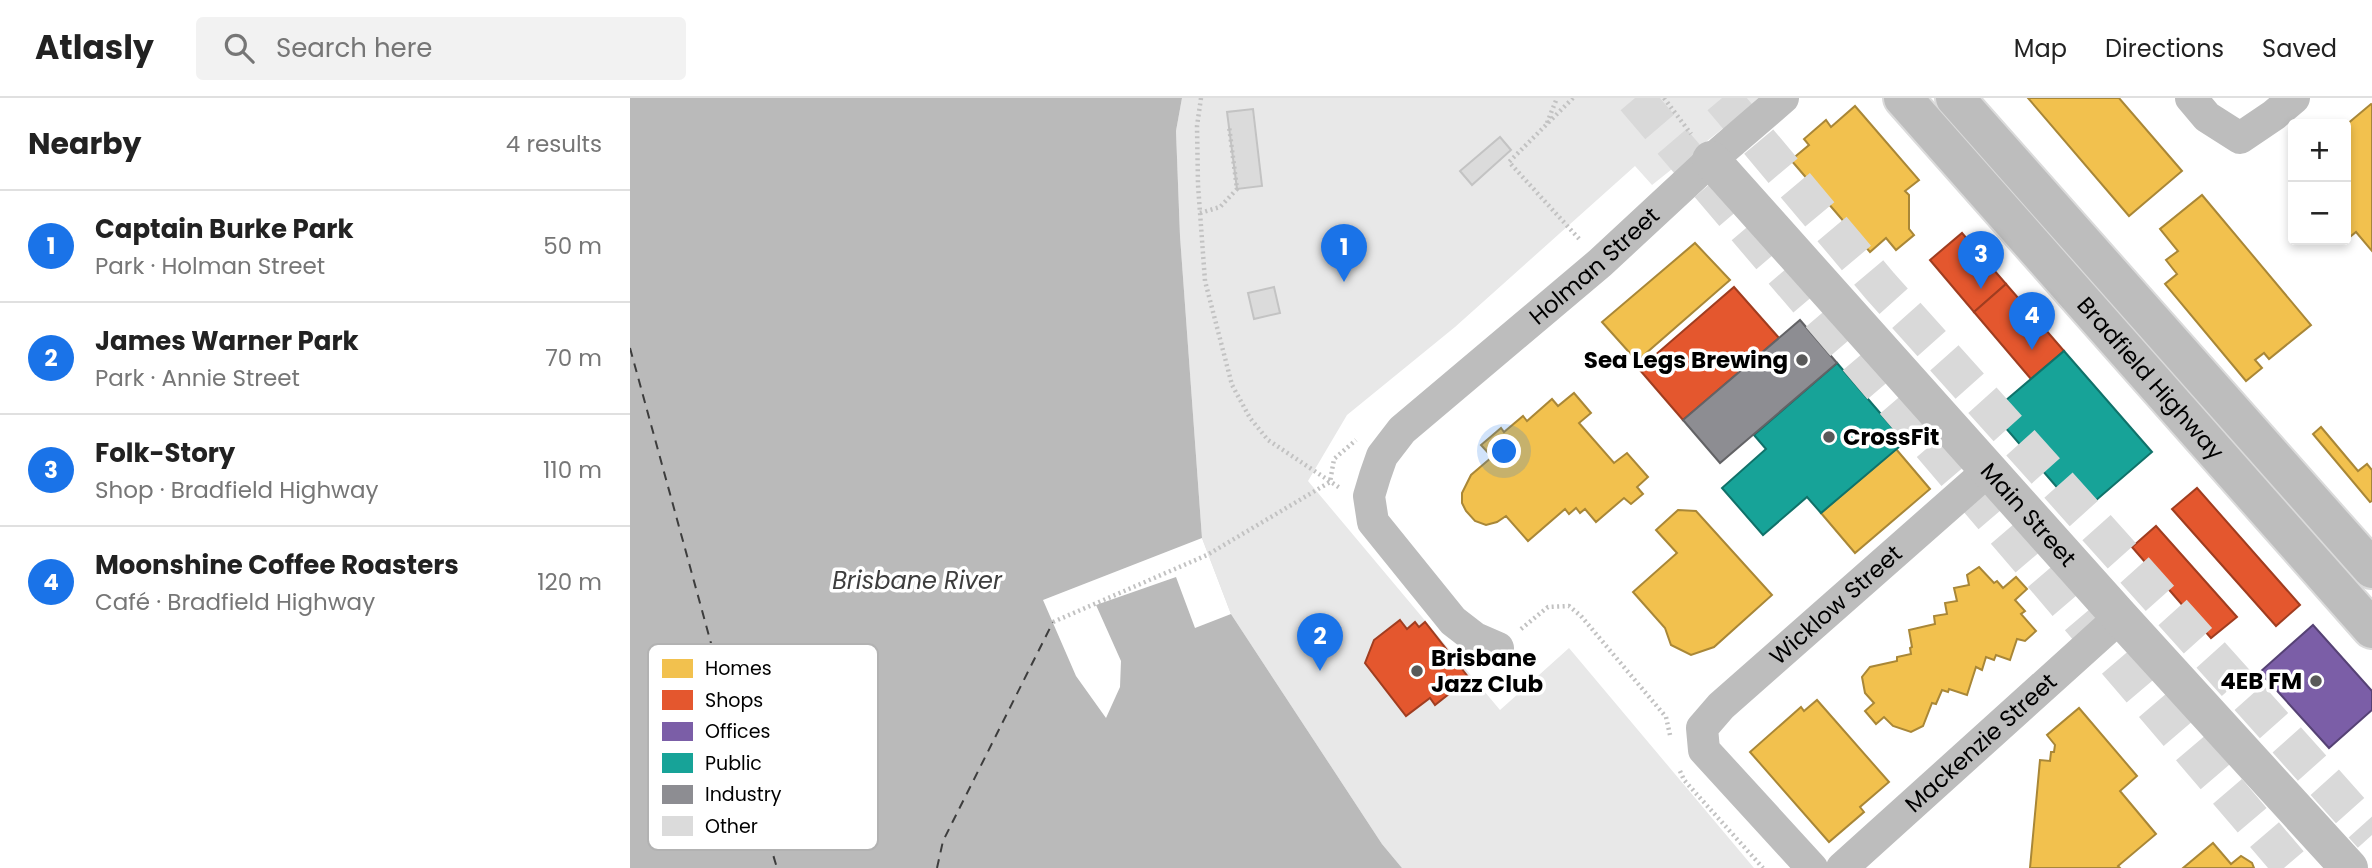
<!DOCTYPE html>
<meta charset="utf-8">
<style>
:root{--surface:#fff;--page:#f2f2f2;--text:#222;--muted:#767676;--line:#e0e0e0;--accent:#1a73e8}
body{margin:0;font-family:Poppins,sans-serif;background:var(--page);color:var(--text)}
.controls{position:absolute;right:21px;top:21px;display:grid;overflow:hidden;border-radius:7px;box-shadow:0 4px 10px #0003}
.controls button{width:63px;height:63px;display:grid;place-items:center;padding:0;border:0;border-bottom:2px solid var(--line);background:var(--surface);color:var(--text);font:35px sans-serif}
.you{position:absolute;left:875px;top:354px;width:24px;height:24px;margin:-18px;border:5px solid #fff;border-radius:50%;background:#1a73e8;box-shadow:0 0 0 10px #1a73e833}
.badge{display:grid;place-items:center;width:46px;height:46px;border-radius:50%;background:var(--accent);color:#fff;font-size:23px;font-weight:700}
.pin{position:absolute;translate:-50% -58px;filter:drop-shadow(0 2px 4px #0008)}
.pin::after{content:'';position:absolute;top:37px;width:24px;height:21px;background:inherit;clip-path:polygon(0 0,100% 0,50% 100%)}
.list{margin:0;padding:0;list-style:none}
h2{display:flex;justify-content:space-between;align-items:center;height:91px;margin:0;padding:0 28px;font-size:30px}
h2 small{font-size:23px;font-weight:400;color:var(--muted)}
.list li{display:grid;grid-template-columns:46px 1fr auto;gap:21px;align-items:center;box-sizing:border-box;height:112px;padding:0 28px;border-top:2px solid var(--line)}
.list b{display:block;font-size:26px;white-space:nowrap}
.list p{margin:0;font-size:23px;white-space:nowrap;color:var(--muted)}
.list em{font-size:23px;font-style:normal;color:var(--muted)}
.icon{flex:none;width:38px;height:38px;fill:none;stroke:currentColor;stroke-width:2;stroke-linecap:round;stroke-linejoin:round}
.map{position:relative;flex:none;width:1742px;height:770px;overflow:hidden}
header{display:flex;align-items:center;gap:42px;box-sizing:border-box;height:98px;padding:0 35px;background:var(--surface);border-bottom:2px solid var(--line)}
header strong{font-size:33px}
nav{display:flex;gap:38px;margin-inline-start:auto;font-size:24px}
.search{width:490px;height:63px;background:var(--page);display:flex;align-items:center;gap:18px;box-sizing:border-box;padding:0 24px;border-radius:7px;color:var(--muted);font-size:26px}
main{display:flex}
aside{flex:1;background:var(--surface)}
.map>svg:first-child{display:block}
.green{fill:#e8e8e8;fill-rule:evenodd}
.water{fill:#bababa}
.pier{fill:#fff}
.homes{fill:#f2c14e;stroke:#a98737;stroke-width:2}
.shops{fill:#e4572e;stroke:#a03d20;stroke-width:2}
.offices{fill:#7b5ea7;stroke:#564275;stroke-width:2}
.public{fill:#17a398;stroke:#10726a;stroke-width:2}
.industry{fill:#8d8d92;stroke:#636366;stroke-width:2}
.lines{fill:none;stroke-linecap:round;stroke-linejoin:round}
.ferry{stroke:#3d3d3d;stroke-width:2;stroke-dasharray:9 7;stroke-linecap:butt}
.building{fill:#dbdbdb;stroke:#c3c3c3;stroke-width:2}
.motorway-tunnel{stroke:#d9d9d9;stroke-width:38;stroke-dasharray:38 19;stroke-linecap:butt}
.trunk-casing{stroke:#dbdbdb;stroke-width:42}
.path{stroke:#c2c2c2;stroke-width:4.5;stroke-dasharray:2 3.5;stroke-linecap:butt}
.minor{stroke:#bdbdbd;stroke-width:32}
.tertiary{stroke:#bdbdbd;stroke-width:38}
.trunk{stroke:#bdbdbd;stroke-width:38}
.poi-dot{fill:#595959;stroke:#fff;stroke-width:2.5}
.labels{text-anchor:middle;dominant-baseline:central;stroke-width:7;stroke-linejoin:round;paint-order:stroke}
.street-label{font-size:23px;fill:#000;stroke:#fff}
.poi-label{font-size:23px;font-weight:bold;fill:#000;stroke:#fff;text-anchor:end}
.water-label{font-size:24px;font-style:italic;fill:#3d3d3d;stroke:#fff}
.key{fill:#fff;stroke:#b2b2b2;stroke-width:2}
.key-label{font-size:19px;fill:#000}
</style>
<header>
<strong>Atlasly</strong>
<div class="search"><svg class="icon" aria-label="search" viewBox="0 0 24 24"><circle cx="10" cy="10" r="6"/><path d="M15 15l6 6"/></svg>Search here</div>
<nav><a>Map</a><a>Directions</a><a>Saved</a></nav>
</header>
<main>
<aside>
<h2>Nearby<small>4 results</small></h2>
<ul class="list">
<li><span class="badge">1</span><div><b>Captain Burke Park</b><p>Park · Holman Street</p></div><em>50 m</em></li>
<li><span class="badge">2</span><div><b>James Warner Park</b><p>Park · Annie Street</p></div><em>70 m</em></li>
<li><span class="badge">3</span><div><b>Folk-Story</b><p>Shop · Bradfield Highway</p></div><em>110 m</em></li>
<li><span class="badge">4</span><div><b>Moonshine Coffee Roasters</b><p>Café · Bradfield Highway</p></div><em>120 m</em></li>
</ul>
</aside>
<div class="map">
<svg width="1742" height="770" viewBox="0 0 1742 770">
<rect width="100%" height="100%" fill="#fff"/>
<path class="green" d="M552,0H1131L1022,87L1005,68L825,229L717,317L678,383L870,612L939,550L1124,770H772L752,746L601,516L572,440L550,138L546,33ZM770,522L777,531L785,524L789,529L805,606L800,600L777,618L735,565L744,542Z"/>
<polygon class="water" points="0,0 552,0 546,33 550,138 572,440 601,516 752,746 772,770 0,770"/>
<polygon class="pier" points="572,440 601,516 565,530 546,479 466,507 491,563 490,589 476,620 446,578 413,502"/>
<g class="homes">
<polygon points="1398,0 1489,0 1552,73 1499,118"/>
<polygon points="1741,6 1742,7 1742,153 1726,134 1721,138 1716,132 1716,27"/>
<polygon points="1225,8 1289,82 1275,93 1279,97 1279,131 1284,137 1266,152 1256,140 1240,154 1161,62 1179,47 1174,41 1196,22 1201,29"/>
<polygon points="1572,97 1681,227 1639,261 1634,255 1625,262 1632,270 1616,283 1535,186 1547,176 1536,162 1548,153 1530,131"/>
<polygon points="1065,145 1100,182 1007,263 972,224"/>
<polygon points="944,295 961,315 949,325 984,365 997,355 1018,379 1007,389 1013,396 1001,406 994,400 966,424 955,411 950,415 946,410 939,416 935,411 898,443 876,418 867,424 856,427 845,423 836,413 832,405 832,395 841,377 862,359 851,347 871,330 874,334 893,318 897,323 922,301 928,308"/>
<polygon points="1691,329 1728,373 1737,366 1742,372 1742,403 1740,404 1683,336"/>
<polygon points="1266,351 1300,391 1225,455 1191,415"/>
<polygon points="1048,412 1066,413 1142,497 1084,549 1061,557 1041,547 1035,530 1003,494 1047,455 1026,432"/>
<polygon points="1349,469 1364,485 1367,483 1373,490 1386,479 1397,491 1385,502 1395,513 1391,516 1406,533 1395,543 1387,541 1380,562 1366,557 1364,562 1356,559 1352,572 1346,569 1337,597 1319,591 1318,594 1312,592 1306,606 1302,605 1293,628 1281,634 1263,628 1254,619 1246,626 1235,613 1244,605 1235,595 1232,579 1240,569 1267,563 1267,559 1281,556 1280,550 1282,549 1279,532 1305,526 1304,518 1317,516 1315,505 1327,503 1324,490 1339,487 1337,477"/>
<polygon points="1187,602 1259,684 1230,709 1234,714 1199,744 1120,654 1171,609 1174,613"/>
<polygon points="1449,610 1507,678 1490,693 1526,736 1488,768 1490,770 1400,770 1410,662 1420,663 1421,654 1424,654 1425,647 1417,637"/>
<polygon points="1583,745 1601,766 1611,758 1622,765 1624,770 1553,770"/>
</g>
<g class="shops">
<polygon points="1332,135 1376,186 1344,214 1300,162"/>
<polygon points="1376,186 1434,253 1401,281 1344,214"/>
<polygon points="1104,189 1149,240 1053,322 1009,271"/>
<polygon points="1567,390 1670,507 1646,528 1542,411"/>
<polygon points="1526,428 1607,519 1581,540 1502,449"/>
<polygon points="770,522 777,531 785,524 789,529 795,524 839,580 805,607 800,600 776,618 735,565 744,542"/>
</g>
<polygon class="offices" points="1683,527 1742,593 1742,612 1699,650 1630,574"/>
<g class="public">
<polygon points="1434,253 1522,354 1450,416 1362,314"/>
<polygon points="1207,265 1275,344 1191,415 1177,399 1133,437 1092,390 1136,351 1124,337"/>
</g>
<polygon class="industry" points="1170,222 1207,265 1090,365 1053,322"/>
<g class="lines">
<g class="ferry">
<polyline points="0,250 90,578 147,770"/>
<polyline points="307,770 313,743 423,524"/>
</g>
</g>
<g class="building">
<polygon points="623,11 632,88 607,91 597,14"/>
<polygon points="870,39 881,52 842,87 830,73"/>
<polygon points="644,189 650,215 624,221 618,195"/>
</g>
<g class="lines">
<g class="motorway-tunnel">
<polyline points="1005,0 1663,770"/>
<polyline points="1092,0 1250,188 1742,737"/>
</g>
<g class="trunk-casing">
<g id="trunk">
<path id="s5" d="M1273,0L1742,531"/>
<polyline points="1325,0 1742,471"/>
</g>
</g>
<g class="path">
<polyline points="571,0 567,28 568,87 575,183 602,287 620,320 638,342 710,390"/>
<polyline points="943,0 879,64 951,143"/>
<polyline points="1034,0 1061,36"/>
<polyline points="917,25 927,0"/>
<polyline points="570,115 590,109 607,91 599,28"/>
<polyline points="423,524 577,457 700,384 704,361 726,342"/>
<polyline points="891,531 918,509 939,508 951,518 1036,619 1040,637"/>
<polyline points="1050,673 1054,682 1133,770"/>
</g>
<g class="minor">
<polyline points="1561,0 1577,19 1610,40 1644,17 1664,0"/>
<path id="s1" d="M868,550L845,540L823,523L743,424L739,398L745,378L752,358L772,332L970,165L1081,62L1153,0"/>
<path id="s2" d="M1182,770L1074,652L1072,630L1091,608L1360,371"/>
<path id="s3" d="M1212,770L1490,519"/>
</g>
<path class="tertiary" id="s4" d="M1081,62L1490,519L1719,770"/>
<use href="#trunk" class="trunk"/>
</g>
<g class="poi-dot">
<circle cx="1172" cy="262" r="7"/>
<circle cx="1199" cy="339" r="7"/>
<circle cx="787" cy="573" r="7"/>
<circle cx="1686" cy="583" r="7"/>
</g>
<g class="labels">
<g class="street-label">
<text stroke="none"><textPath href="#s1" startOffset="534">Holman Street</textPath></text>
<text stroke="none"><textPath href="#s5" startOffset="374">Bradfield Highway</textPath></text>
<text stroke="none"><textPath href="#s4" startOffset="476">Main Street</textPath></text>
<text stroke="none"><textPath href="#s2" startOffset="364">Wicklow Street</textPath></text>
<text stroke="none"><textPath href="#s3" startOffset="187">Mackenzie Street</textPath></text>
</g>
<g class="poi-label">
<text x="1158" y="262">Sea Legs Brewing</text>
<text x="1213" y="339" text-anchor="start">CrossFit</text>
<text x="801" y="560" text-anchor="start">Brisbane<tspan x="801" dy="26">Jazz Club</tspan></text>
<text x="1672" y="583">4EB FM</text>
</g>
<g class="water-label">
<text x="287" y="482">Brisbane River</text>
</g>
</g>
<rect x="18" y="546" width="230" height="206" rx="10" class="key"/>
<rect x="32" y="561" width="31" height="19" fill="#f2c14e"/>
<rect x="32" y="592" width="31" height="20" fill="#e4572e"/>
<rect x="32" y="624" width="31" height="19" fill="#7b5ea7"/>
<rect x="32" y="655" width="31" height="20" fill="#17a398"/>
<rect x="32" y="687" width="31" height="19" fill="#8d8d92"/>
<rect x="32" y="718" width="31" height="20" fill="#dbdbdb"/>
<g class="key-label">
<text x="75" y="577">Homes</text>
<text x="75" y="609">Shops</text>
<text x="75" y="640">Offices</text>
<text x="75" y="672">Public</text>
<text x="75" y="703">Industry</text>
<text x="75" y="735">Other</text>
</g>
</svg>
<div class="controls">
<button>+</button>
<button>−</button>
</div>
<div class="you"></div>
<div class="pin badge" style="left:714px;top:184px">1</div>
<div class="pin badge" style="left:690px;top:573px">2</div>
<div class="pin badge" style="left:1351px;top:191px">3</div>
<div class="pin badge" style="left:1402px;top:252px">4</div>
</div>
</main>
